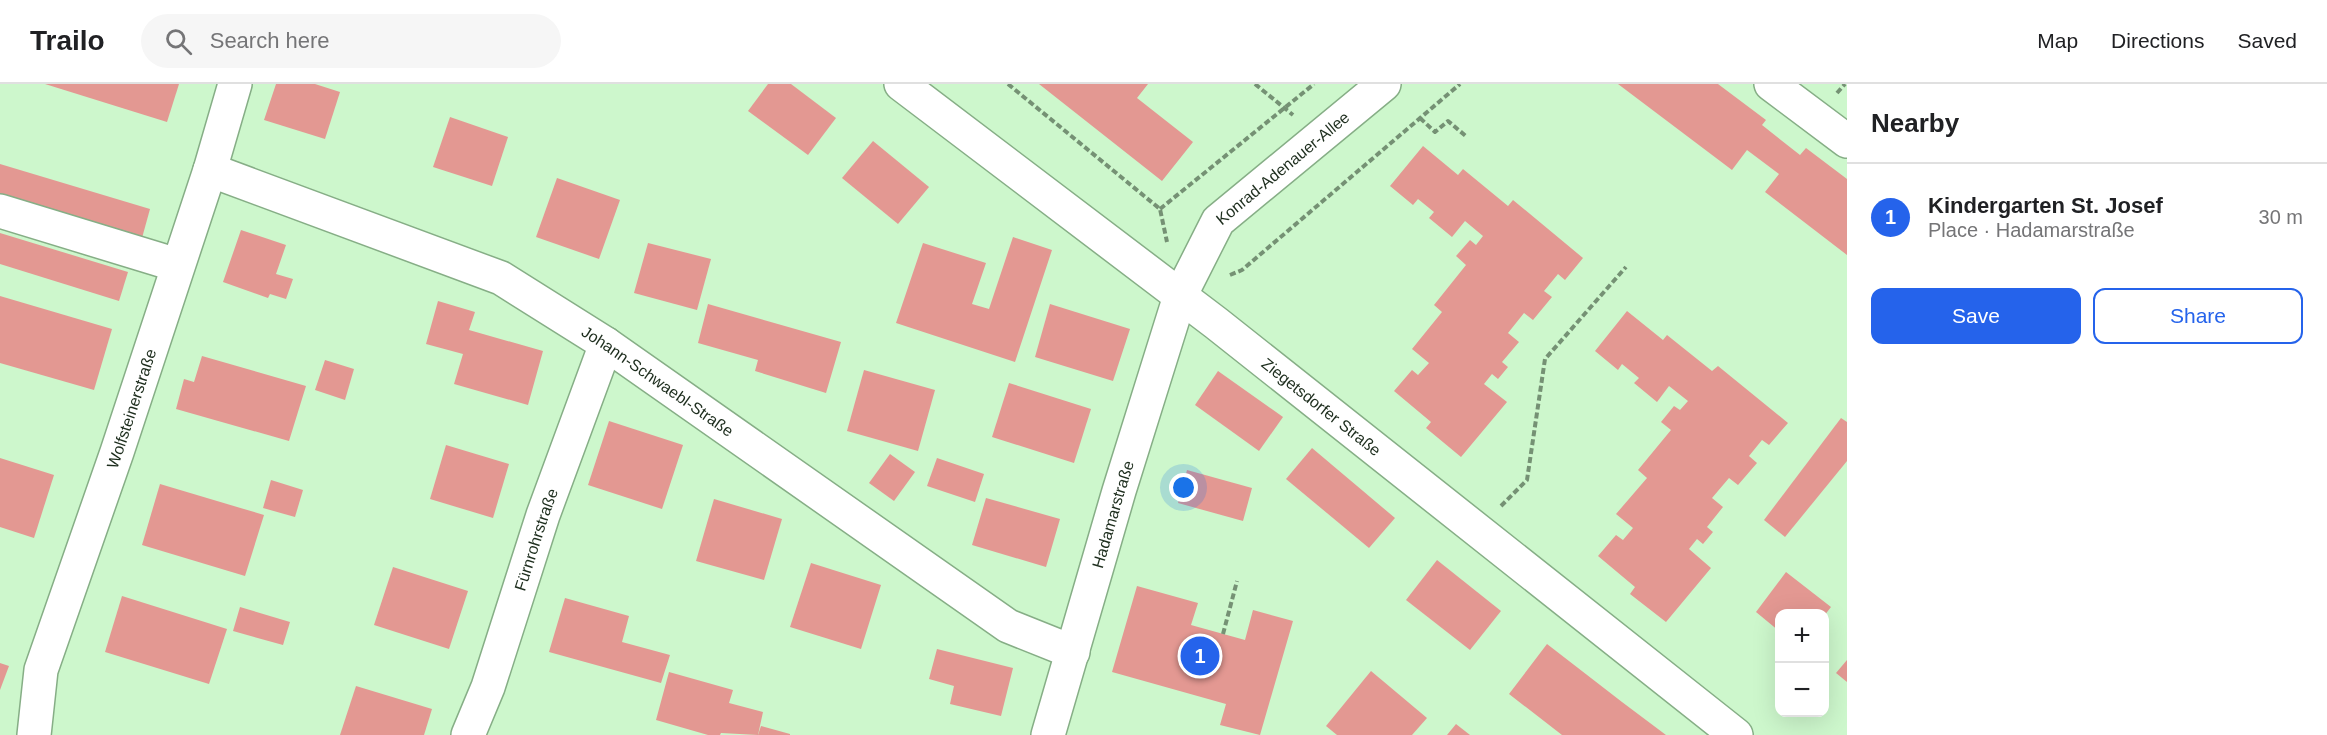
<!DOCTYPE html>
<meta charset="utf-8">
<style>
:root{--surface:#fff;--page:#f6f6f6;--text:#202124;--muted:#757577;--line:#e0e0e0;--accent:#2563eb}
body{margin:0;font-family:Helvetica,sans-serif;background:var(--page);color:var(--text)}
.controls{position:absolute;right:18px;bottom:18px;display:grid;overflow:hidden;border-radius:12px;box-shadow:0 6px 24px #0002}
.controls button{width:54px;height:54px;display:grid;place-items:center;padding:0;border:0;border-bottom:2px solid var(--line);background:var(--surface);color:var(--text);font:30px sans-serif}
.you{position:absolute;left:1184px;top:404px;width:21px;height:21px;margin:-15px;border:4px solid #fff;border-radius:50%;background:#1a73e8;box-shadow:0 0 0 9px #1a73e833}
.badge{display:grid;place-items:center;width:39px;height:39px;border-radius:50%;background:var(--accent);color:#fff;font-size:20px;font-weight:700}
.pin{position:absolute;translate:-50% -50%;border:3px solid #fff;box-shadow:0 2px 6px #0006}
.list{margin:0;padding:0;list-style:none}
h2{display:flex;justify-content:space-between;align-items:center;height:78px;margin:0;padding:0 24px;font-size:26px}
h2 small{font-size:20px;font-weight:400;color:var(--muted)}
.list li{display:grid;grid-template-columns:39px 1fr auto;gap:18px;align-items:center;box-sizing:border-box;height:108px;padding:0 24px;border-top:2px solid var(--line)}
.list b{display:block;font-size:22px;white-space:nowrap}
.list p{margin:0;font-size:20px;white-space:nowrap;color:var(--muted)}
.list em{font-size:20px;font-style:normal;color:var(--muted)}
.actions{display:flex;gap:12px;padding:18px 24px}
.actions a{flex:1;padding:14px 0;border:2px solid var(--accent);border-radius:12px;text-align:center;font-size:21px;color:var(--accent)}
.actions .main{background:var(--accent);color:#fff}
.icon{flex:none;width:33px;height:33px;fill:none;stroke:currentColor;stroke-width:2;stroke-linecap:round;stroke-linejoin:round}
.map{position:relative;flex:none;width:1847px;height:651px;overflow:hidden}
header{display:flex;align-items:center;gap:36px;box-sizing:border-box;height:84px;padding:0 30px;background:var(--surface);border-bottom:2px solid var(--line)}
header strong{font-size:28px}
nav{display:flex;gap:33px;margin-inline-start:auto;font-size:21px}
.search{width:420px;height:54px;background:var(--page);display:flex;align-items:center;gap:15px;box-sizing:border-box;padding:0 21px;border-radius:33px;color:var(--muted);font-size:22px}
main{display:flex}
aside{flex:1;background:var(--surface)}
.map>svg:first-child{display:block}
.building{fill:#e39892}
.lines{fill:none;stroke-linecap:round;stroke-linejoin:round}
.minor-casing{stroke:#86ae86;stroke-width:36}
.path{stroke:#759174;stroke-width:4;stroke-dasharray:6 3;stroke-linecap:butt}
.minor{stroke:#fff;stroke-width:33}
.labels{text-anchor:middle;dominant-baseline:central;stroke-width:4.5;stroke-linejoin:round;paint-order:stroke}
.street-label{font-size:16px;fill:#1d2d1d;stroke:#cdf7cc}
</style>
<header>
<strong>Trailo</strong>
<div class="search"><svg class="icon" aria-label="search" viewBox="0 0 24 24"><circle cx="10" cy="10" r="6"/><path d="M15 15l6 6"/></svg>Search here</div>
<nav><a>Map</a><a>Directions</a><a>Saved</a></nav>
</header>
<main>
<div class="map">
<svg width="1847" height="651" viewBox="0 0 1847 651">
<rect width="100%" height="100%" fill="#cdf7cc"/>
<g class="building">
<polygon points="45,0 179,0 167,38"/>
<polygon points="276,0 315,0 340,8 325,55 264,36"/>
<polygon points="768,0 791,0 836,34 808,71 748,27"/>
<polygon points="1039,0 1148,0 1137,14 1193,58 1162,97"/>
<polygon points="1618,0 1718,0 1766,36 1762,41 1800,71 1806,64 1847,95 1847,171 1765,108 1779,90 1747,66 1732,86"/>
<polygon points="450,33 508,53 492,102 433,83"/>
<polygon points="873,57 929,103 898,140 842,94"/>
<polygon points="1423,62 1458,91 1463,85 1508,122 1513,116 1583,174 1565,196 1558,190 1544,207 1552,213 1533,236 1524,229 1508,249 1519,258 1502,278 1508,283 1498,295 1492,290 1484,300 1507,318 1461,373 1426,344 1431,338 1394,307 1412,286 1418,291 1429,279 1412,265 1442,228 1434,221 1466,181 1456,172 1470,156 1476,161 1483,152 1465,137 1452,153 1429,134 1434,128 1418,115 1413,121 1390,102"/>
<polygon points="0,80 150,125 142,154 0,111"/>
<polygon points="557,94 620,116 599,175 536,153"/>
<polygon points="241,146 286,161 276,190 293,195 286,215 270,210 268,214 223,198"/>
<polygon points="0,149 128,188 119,217 0,180"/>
<polygon points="1013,153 1052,166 1015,278 896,239 923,159 986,179 972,220 989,225"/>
<polygon points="648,159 711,175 697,226 634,209"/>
<polygon points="0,212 112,245 94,306 0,279"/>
<polygon points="438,217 475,228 469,246 543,267 528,321 454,300 463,270 426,260"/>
<polygon points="708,220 841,258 826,309 755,287 758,276 698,259"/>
<polygon points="1050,220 1130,245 1113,297 1035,273"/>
<polygon points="1627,227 1663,256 1667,251 1712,287 1718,282 1788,339 1769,361 1762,356 1749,372 1757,379 1738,401 1729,394 1712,414 1723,423 1707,443 1713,448 1703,460 1697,455 1689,465 1711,484 1666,538 1630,510 1635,503 1598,472 1616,451 1623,456 1633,444 1616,430 1647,394 1638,386 1671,346 1661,338 1674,322 1680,326 1688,317 1669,302 1657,318 1634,299 1639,294 1622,280 1618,286 1595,267"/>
<polygon points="202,272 306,302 289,357 176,325 184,295 194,298"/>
<polygon points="325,276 354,285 345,316 315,306"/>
<polygon points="864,286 935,306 918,367 847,347"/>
<polygon points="1218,287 1283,333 1259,367 1195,321"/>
<polygon points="1009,299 1091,325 1074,379 992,353"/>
<polygon points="1841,334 1847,338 1847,377 1785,453 1764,436"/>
<polygon points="609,337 683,361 662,425 588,401"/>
<polygon points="446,361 509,380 493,434 430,415"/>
<polygon points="1312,364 1395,434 1369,464 1286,395"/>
<polygon points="890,370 915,388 894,417 869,399"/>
<polygon points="0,374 54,391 34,454 0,443"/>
<polygon points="937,374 984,390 975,418 927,402"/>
<polygon points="1187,386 1252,404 1243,437 1178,419"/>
<polygon points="271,396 303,406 295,433 263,424"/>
<polygon points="160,400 264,431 245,492 142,461"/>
<polygon points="986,414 1060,435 1046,483 972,461"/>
<polygon points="714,415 782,435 764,496 696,477"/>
<polygon points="1437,476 1501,527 1470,566 1406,516"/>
<polygon points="811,479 881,501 861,565 790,543"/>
<polygon points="393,483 468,507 449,565 374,541"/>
<polygon points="1786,488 1831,523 1824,532 1824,530 1779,530 1779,547 1756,528"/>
<polygon points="1137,502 1198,519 1191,541 1245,556 1253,526 1293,537 1260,651 1220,641 1226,620 1112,588"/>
<polygon points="122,512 227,545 209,600 105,568"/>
<polygon points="565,514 629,532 622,558 670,571 661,599 549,568"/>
<polygon points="240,523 290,538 283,561 233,547"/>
<polygon points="1547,560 1622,618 1666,651 1562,651 1509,610"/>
<polygon points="937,565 1013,584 1001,632 950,620 954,602 929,595"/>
<polygon points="1847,576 1847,598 1836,589"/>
<polygon points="0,579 9,582 0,606"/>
<polygon points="1371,587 1427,634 1412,651 1337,651 1326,642"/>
<polygon points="669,588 733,606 729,619 763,628 758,651 721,649 720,651 708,651 656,636"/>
<polygon points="356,602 432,625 424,651 340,651"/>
<polygon points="1456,640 1470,651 1447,651"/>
<polygon points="761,642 790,650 790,651 758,651"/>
</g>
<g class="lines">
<g class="minor-casing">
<g id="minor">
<path id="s1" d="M901,0L1216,239L1736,651"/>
<polyline points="1771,0 1847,57"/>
<path id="s2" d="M210,86L501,194L606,260L1008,542L1073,568"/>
<polyline points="0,127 177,181"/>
<path id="s3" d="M34,651L41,586L117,368L210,86L235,0"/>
<path id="s4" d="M468,651L488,603L543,431L606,260"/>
<path id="s5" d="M1048,651L1119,407L1180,212L1218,137L1384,0"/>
</g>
</g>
<g class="path">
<polyline points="1008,0 1160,125 1167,158"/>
<polyline points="1255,0 1293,31"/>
<polyline points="1837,9 1845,0"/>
<polyline points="1420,34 1435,48 1448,37 1467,53"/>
<polyline points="1160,125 1314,0"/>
<polyline points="1230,191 1242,186 1460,0"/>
<polyline points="1501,422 1527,396 1545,275 1626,183"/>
<polyline points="1223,550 1237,497"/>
</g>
<use href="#minor" class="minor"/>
</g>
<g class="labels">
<g class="street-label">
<text stroke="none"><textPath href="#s5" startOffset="626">Konrad-Adenauer-Allee</textPath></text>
<text stroke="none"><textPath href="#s2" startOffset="498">Johann-Schwaebl-Straße</textPath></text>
<text stroke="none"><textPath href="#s1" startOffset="530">Ziegetsdorfer Straße</textPath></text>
<text stroke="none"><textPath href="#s3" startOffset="342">Wolfsteinerstraße</textPath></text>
<text stroke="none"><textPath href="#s5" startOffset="230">Hadamarstraße</textPath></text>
<text stroke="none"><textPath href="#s4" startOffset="207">Fürnrohrstraße</textPath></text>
</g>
</g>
</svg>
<div class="controls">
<button>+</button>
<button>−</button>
</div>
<div class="you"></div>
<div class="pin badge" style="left:1200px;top:572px">1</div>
</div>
<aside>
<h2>Nearby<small></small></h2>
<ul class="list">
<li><span class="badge">1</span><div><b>Kindergarten St. Josef</b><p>Place · Hadamarstraße</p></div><em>30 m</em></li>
</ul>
<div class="actions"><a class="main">Save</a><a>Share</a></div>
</aside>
</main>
